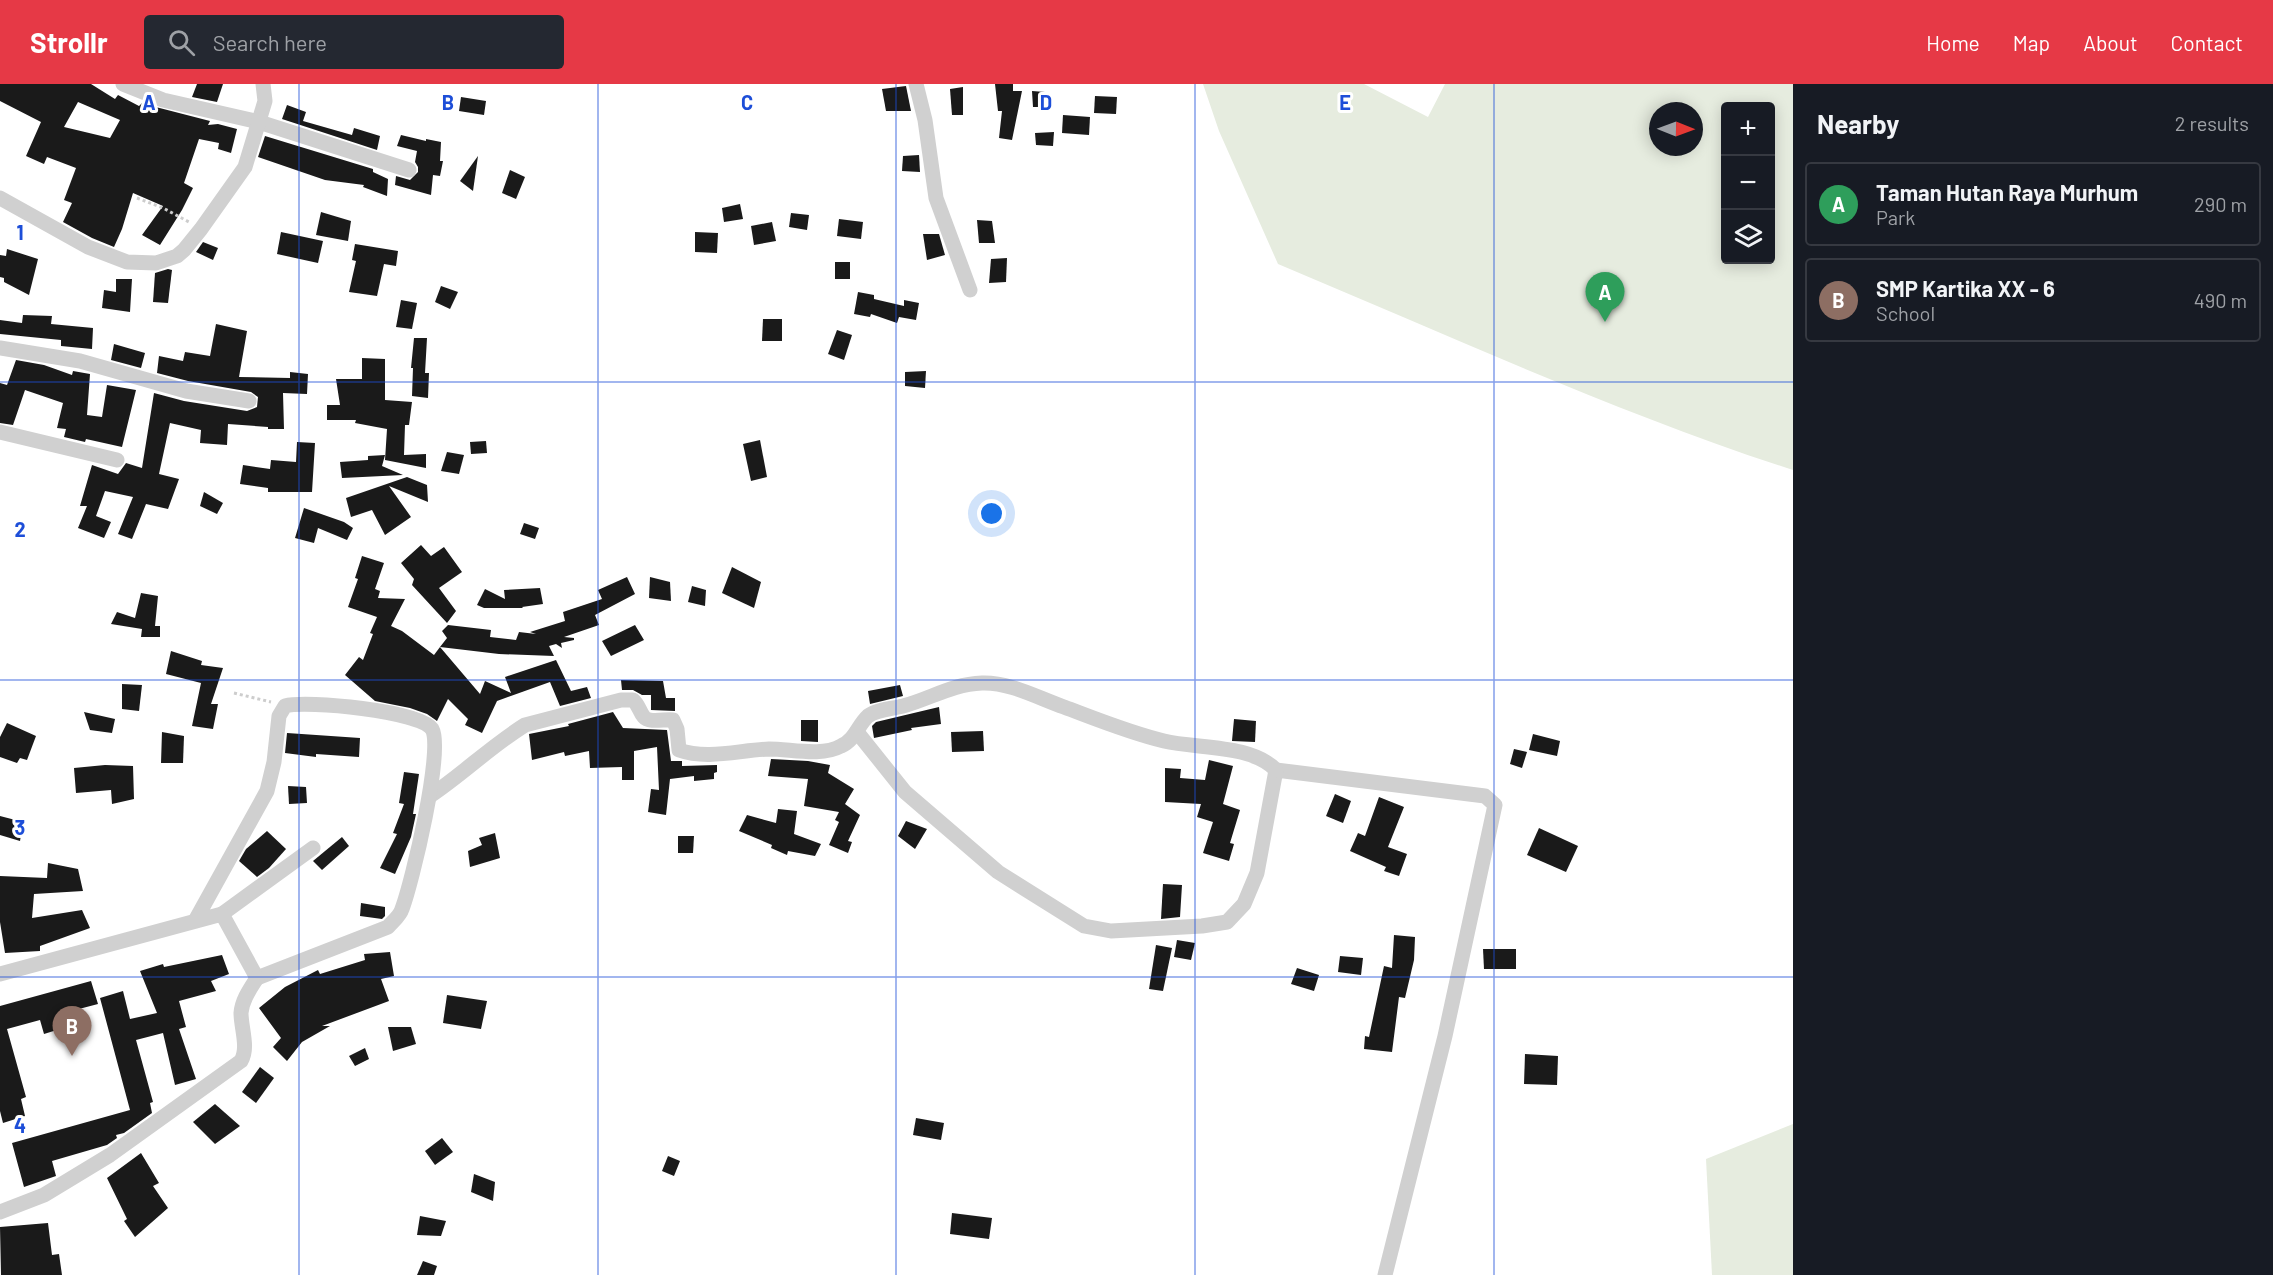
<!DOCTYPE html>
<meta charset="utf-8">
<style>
:root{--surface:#171b24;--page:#242831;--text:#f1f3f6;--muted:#9ea1a6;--line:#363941;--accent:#e63946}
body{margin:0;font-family:Barlow,sans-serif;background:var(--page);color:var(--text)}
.controls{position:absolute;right:18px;top:18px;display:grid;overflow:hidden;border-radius:6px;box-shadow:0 3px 15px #0003}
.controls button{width:54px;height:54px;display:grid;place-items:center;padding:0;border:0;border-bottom:2px solid var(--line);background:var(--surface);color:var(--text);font:30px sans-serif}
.compass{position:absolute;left:1649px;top:18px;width:54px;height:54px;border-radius:50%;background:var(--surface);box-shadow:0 3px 15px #0003;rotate:91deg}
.you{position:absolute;left:992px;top:430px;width:21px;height:21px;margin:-15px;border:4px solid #fff;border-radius:50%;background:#1a73e8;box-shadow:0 0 0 9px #1a73e833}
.badge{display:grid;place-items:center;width:39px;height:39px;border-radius:50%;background:var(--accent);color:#fff;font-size:20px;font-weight:700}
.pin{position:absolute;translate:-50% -50px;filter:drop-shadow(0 2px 3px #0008)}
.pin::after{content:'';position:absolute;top:32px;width:21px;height:18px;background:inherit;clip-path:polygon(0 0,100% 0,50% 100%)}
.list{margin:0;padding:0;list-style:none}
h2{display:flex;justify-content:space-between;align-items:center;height:78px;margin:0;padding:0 24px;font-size:26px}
h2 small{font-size:20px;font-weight:400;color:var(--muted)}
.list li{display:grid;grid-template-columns:39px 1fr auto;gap:18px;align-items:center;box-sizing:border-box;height:84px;margin:0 12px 12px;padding:0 12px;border:2px solid var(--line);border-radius:6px}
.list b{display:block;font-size:22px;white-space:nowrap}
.list p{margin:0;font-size:20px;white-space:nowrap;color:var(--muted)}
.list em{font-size:20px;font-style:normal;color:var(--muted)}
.icon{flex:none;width:33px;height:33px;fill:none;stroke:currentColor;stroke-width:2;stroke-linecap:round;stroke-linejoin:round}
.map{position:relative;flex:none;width:1793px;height:1191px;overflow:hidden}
header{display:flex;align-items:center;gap:36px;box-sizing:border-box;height:84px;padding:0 30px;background:var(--accent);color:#fff}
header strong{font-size:28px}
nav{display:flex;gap:33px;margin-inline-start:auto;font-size:21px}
.search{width:420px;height:54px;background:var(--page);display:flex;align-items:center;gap:15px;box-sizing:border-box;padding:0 21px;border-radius:6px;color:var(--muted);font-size:22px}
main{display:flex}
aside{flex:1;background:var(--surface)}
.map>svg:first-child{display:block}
.green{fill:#e6ecdf;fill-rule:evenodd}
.building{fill:#1a1a1a;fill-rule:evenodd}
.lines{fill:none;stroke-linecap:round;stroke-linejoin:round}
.path{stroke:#cdcdcd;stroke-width:3;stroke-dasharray:3 3;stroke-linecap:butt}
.minor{stroke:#d0d0d0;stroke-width:15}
.grid{fill:none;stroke:#1d4ed8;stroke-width:1.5;stroke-opacity:0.55}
.grid-label{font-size:20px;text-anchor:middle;font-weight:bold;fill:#1d4ed8;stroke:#fff;stroke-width:6;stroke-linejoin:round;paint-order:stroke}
</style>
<header>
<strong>Strollr</strong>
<div class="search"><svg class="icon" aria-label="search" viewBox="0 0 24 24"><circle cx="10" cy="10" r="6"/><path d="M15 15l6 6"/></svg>Search here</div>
<nav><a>Home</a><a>Map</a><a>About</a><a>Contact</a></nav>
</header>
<main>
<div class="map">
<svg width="1793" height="1191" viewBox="0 0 1793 1191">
<rect width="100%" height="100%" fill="#fff"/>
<g class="green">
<path d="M1203,0H1364L1428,33L1445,0H1793V386C1617,329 1448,251 1278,180L1219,47ZM1726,22H1770V176H1726ZM1658,27H1694V63H1658Z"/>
<polygon points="1793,1040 1793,1191 1712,1191 1706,1075"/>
</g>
<g class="building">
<path d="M0,0H91L115,15L118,11L139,22L142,19L148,22V21L210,37L208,41L218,40L237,45L231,69L218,65L219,59L199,55L184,99L193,104L182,126L160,161L142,151L163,122L133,109L122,145L114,163L92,154L63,138L72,119L64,116L76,84L47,73L44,80L26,72L41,38L0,17ZM78,18L120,36L110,54L64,43Z"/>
<polygon points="197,0 223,0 217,18 192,13"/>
<polygon points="995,0 1013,0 1013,7 1022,7 1012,56 999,54 1002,27 998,27"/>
<polygon points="906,2 911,27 886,27 882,5"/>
<polygon points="963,3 963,31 952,31 950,5"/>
<polygon points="1032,7 1045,8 1044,23 1033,23"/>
<polygon points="1095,12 1117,13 1116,30 1094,29"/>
<polygon points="461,13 486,17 484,31 459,27"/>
<polygon points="287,21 306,28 303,37 352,51 354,44 380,52 377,66 282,35"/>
<polygon points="1063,31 1090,33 1089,51 1062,49"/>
<polygon points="1054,48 1053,62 1036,61 1035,49"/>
<polygon points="401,51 426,57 426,55 441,58 440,77 443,77 440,92 433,91 431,111 395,101 396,92 410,96 418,88 418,83 415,78 417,67 397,62"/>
<polygon points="265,52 373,85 373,88 388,95 387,112 363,103 364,101 325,96 258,73"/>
<polygon points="919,71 920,88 902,87 903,72"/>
<polygon points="478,72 473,107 460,97"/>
<polygon points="510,86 525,93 516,115 502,109"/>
<polygon points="740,120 743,135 724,138 722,124"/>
<polygon points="321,128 351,137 348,157 316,151"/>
<polygon points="791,129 809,131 807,146 789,143"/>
<polygon points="839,135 863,138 861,155 837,152"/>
<polygon points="977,136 992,137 995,159 979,159"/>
<polygon points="772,138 776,157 754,161 751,142"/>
<polygon points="281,148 323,157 318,179 277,170"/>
<polygon points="695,148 718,149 717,169 695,168"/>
<polygon points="923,150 939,150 945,171 927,176"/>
<polygon points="203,158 218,164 213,176 196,168"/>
<polygon points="355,160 398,167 396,182 384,180 377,212 349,208 356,177 352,176"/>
<polygon points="7,165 38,175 29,211 4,198 4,194 0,193 0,171 6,172"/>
<polygon points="1007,174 1006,198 989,199 991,175"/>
<rect x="835" y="178" width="15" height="17"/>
<polygon points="168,185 172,186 168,219 153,218 155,189"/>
<polygon points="116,195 132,195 130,228 102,224 104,206 116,208"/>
<polygon points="441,202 458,208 450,225 435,218"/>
<polygon points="858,208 874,211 874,215 904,222 904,216 919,219 916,236 899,233 897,239 871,230 870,233 854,230"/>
<polygon points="401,216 417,219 412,245 396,243"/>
<polygon points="23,231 52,232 51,240 93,244 92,265 61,262 61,256 0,250 0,236 22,239"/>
<polygon points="763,235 782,235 782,257 762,257"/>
<polygon points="216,240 247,247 239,293 290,294 290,288 308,290 307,310 283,309 284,345 268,345 268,343 228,340 227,361 200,359 201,346 170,339 159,390 179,395 168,425 146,420 132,455 118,450 133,413 105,407 96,432 111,438 104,454 78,444 87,422 80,422 92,381 118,390 126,379 142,384 154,309 184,317 247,327 257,323 258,313 251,308 188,297 157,289 159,272 183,277 185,268 210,272"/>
<polygon points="837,246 852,251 844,276 828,270"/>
<polygon points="414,254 427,254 425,289 429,289 428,314 412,312 413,284 411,284"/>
<polygon points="114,260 145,269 141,284 111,276"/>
<polygon points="362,274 385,275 385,316 412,318 409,341 405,341 404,371 426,370 426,384 385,376 387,345 355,339 356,336 327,336 327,321 340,321 336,295 362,295"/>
<polygon points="16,276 44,281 72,291 73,287 90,290 87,331 102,333 107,301 136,306 122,363 86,355 85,358 64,353 66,345 57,344 63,319 25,306 13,341 0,339 0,299 7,301"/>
<polygon points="926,287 925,304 905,302 905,288"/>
<polygon points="760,356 767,393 751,397 743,360"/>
<polygon points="486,357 487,369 471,370 470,358"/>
<polygon points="297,358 315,359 312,408 268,408 268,404 240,400 243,381 270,385 271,376 296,378"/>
<polygon points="447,368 464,371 459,390 441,387"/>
<polygon points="385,371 382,382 403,391 342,394 340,378 368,376 368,372"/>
<polygon points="407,393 427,401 428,418 389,402 411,433 385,451 372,426 351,433 346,414"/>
<polygon points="204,408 223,419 217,430 200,422"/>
<polygon points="304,424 344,438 353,444 347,456 318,444 314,459 295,454"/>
<polygon points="524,439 539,444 535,455 520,450"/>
<polygon points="421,461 431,472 444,463 462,488 439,504 456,527 447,539 412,501 414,495 401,479"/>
<polygon points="362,472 384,479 375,505 380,507 378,514 405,515 391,542 402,547 434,571 440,563 480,610 485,597 511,609 505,593 556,576 571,607 587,603 591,614 560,622 550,598 497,617 482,649 465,641 468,635 448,615 437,637 427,630 410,624 375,617 345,591 359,573 363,576 373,550 370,549 377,533 348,523 358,495 355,494"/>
<polygon points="732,483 761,498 754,524 722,509"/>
<polygon points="627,493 635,510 595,531 599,541 564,553 574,554 574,556 561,559 562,564 556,560 549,562 554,572 499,570 440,563 447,554 442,547 448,541 491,546 490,553 516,556 519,548 536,550 530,548 565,537 563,528 602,515 598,506"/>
<polygon points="650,493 670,498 671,517 649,514"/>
<polygon points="692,502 706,506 705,522 688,518"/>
<polygon points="540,504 543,520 522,523 523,524 484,524 477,521 485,505 505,515 504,506"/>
<polygon points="141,509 158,512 155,542 160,542 160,553 141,553 142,545 111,540 117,528 135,534"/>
<polygon points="635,541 644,556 611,572 602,557"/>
<polygon points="171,567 202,577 201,581 223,584 211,620 218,620 213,645 192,642 201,599 166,590"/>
<polygon points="621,596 663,597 666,614 675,614 675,627 651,626 651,611 642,611 633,606 622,606"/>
<polygon points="122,600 142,601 139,627 122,625"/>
<polygon points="900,601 903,612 870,620 868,607"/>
<polygon points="939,623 941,640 911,644 912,646 874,654 872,642 876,638"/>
<polygon points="84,628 115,635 112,649 90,646"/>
<polygon points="613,628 623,644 667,646 671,677 682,677 682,682 717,681 717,688 714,689 714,695 694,697 694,692 670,695 666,731 648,728 651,705 659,706 657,663 634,667 634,696 622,696 622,683 590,684 589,667 565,672 564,668 532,676 529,650 569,642 568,640"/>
<polygon points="1234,635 1256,637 1255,658 1232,657"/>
<polygon points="801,636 818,636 818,658 801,657"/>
<polygon points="7,639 36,652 27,676 20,674 17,679 0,673 0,653"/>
<polygon points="983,647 984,667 952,668 951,648"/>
<polygon points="162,648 184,652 183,679 161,679"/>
<polygon points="287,649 360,654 359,673 316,670 316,673 285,669"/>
<polygon points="1533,650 1560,657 1557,672 1529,666"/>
<polygon points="1514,665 1527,668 1522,684 1510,680"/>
<polygon points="771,675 808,677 830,681 828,689 854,705 845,720 860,731 848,757 852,758 848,769 829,761 839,738 835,736 839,728 804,722 808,695 768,692"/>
<polygon points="1209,676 1233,682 1223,720 1240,726 1230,759 1234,760 1229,777 1203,769 1213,738 1197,733 1201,720 1165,718 1165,684 1181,685 1180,694 1205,696"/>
<polygon points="105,681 133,682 134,715 112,720 111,706 76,709 74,684"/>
<polygon points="404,688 419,690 413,730 416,730 411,753 395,790 380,784 397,750 393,749 404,720 399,719"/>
<polygon points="288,702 306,703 307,719 289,720"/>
<polygon points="1335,710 1351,717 1343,739 1326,732"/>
<polygon points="1379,713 1404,723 1388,763 1407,770 1399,792 1384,787 1386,783 1350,767 1358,749 1365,752"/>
<polygon points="778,725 797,727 794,750 821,760 815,772 788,767 787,771 771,764 772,761 739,747 747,731 776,739"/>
<polygon points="0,732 23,738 20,757 0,751"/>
<polygon points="906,737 927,745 915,765 898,752"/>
<polygon points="1539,744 1578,762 1566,788 1527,771"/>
<polygon points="267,747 286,765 269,784 257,793 239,777 246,765"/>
<polygon points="495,749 500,774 470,783 468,767 482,761 479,754"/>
<polygon points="678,752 694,752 693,769 678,769"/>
<polygon points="342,753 349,762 322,786 313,777"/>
<polygon points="48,779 78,785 83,807 34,810 32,834 82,826 90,844 40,862 40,867 5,869 0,838 0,792 47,794"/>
<polygon points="1163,800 1182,801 1180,833 1161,835"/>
<polygon points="361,819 385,823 385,832 382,835 360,832"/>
<polygon points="1394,851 1415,853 1414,876 1405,914 1399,913 1392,968 1364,965 1365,952 1369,953 1384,882 1392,884"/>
<polygon points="1177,856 1195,859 1191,876 1174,873"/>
<polygon points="1156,861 1172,864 1163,907 1149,905"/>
<polygon points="1483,865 1516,865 1516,885 1484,885"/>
<polygon points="390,868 394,892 381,895 389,917 322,942 330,942 302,958 287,977 273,963 281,954 259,924 285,903 318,886 320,890 365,876 364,870"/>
<polygon points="222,871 229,890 211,897 216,907 179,917 186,943 179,945 196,995 175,1001 163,949 136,956 153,1018 150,1019 152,1029 124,1049 116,1051 117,1054 107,1061 52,1077 56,1092 24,1103 12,1059 130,1026 100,914 123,907 130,935 157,929 140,887 163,880 164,883"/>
<polygon points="1340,872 1363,874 1361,891 1338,888"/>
<polygon points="1297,884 1319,891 1314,907 1291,900"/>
<polygon points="91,897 98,920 56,931 60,945 44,950 40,936 7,945 26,1013 21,1015 25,1032 3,1039 0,1027 0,922"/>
<polygon points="447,911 487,917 481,945 443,939"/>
<polygon points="388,943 411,943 416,960 393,967"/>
<polygon points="365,964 369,975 355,982 349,972"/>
<polygon points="1525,970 1558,972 1557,1001 1524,1000"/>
<polygon points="260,983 274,994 256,1019 242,1008"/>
<polygon points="215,1020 240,1042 215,1060 193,1038"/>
<polygon points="916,1034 944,1039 941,1056 913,1051"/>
<polygon points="442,1054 453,1068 435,1081 425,1067"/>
<polygon points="141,1069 159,1099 153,1102 168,1124 135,1153 124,1137 127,1135 107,1094"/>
<polygon points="668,1072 680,1077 674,1092 662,1087"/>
<polygon points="474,1090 495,1098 493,1117 471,1108"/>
<polygon points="952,1129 992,1134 989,1155 950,1150"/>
<polygon points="420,1132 446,1137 441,1152 417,1151"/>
<polygon points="48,1139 52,1171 59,1170 62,1191 1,1191 0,1143"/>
<polygon points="423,1177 437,1182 434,1191 417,1191"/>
</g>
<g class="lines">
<g class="path">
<polyline points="137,114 163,124 189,138"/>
<polyline points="234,609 271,618"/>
</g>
<g class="minor">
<polyline points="123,0 163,16 259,38 409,86"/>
<polyline points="916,0 925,36 936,114 970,206"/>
<polyline points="0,114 88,163 127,178 156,179 177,172 184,166 201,145 245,83 265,17 263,0"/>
<polyline points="0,264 80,277 186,307 249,317"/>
<polyline points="0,348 117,376"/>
<polyline points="857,648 905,708 998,788 1084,842 1111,847 1202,842 1227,838 1244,820 1257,789 1276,686 1485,712 1495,721 1445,952 1385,1191"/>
<path d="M430,712C463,690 491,662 525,641L621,616H633C639,621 639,627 644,633C649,639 665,635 673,636L677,645L679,666C707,676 740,666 769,665C791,665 821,673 841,662C855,656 858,641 868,632C877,625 892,625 903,622C930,615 952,600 982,599C1010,598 1038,614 1064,623C1096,635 1130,649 1164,657C1197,665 1251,660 1276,686"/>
<polyline points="222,830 313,764"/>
<path d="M0,890L222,830L257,894L388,843C393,837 400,832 402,825C412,799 444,665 432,645C420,627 307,616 285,622L279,632L274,678L267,707L195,837"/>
<path d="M0,1128L44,1111L110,1071L241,977C249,964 241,944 241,929C242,916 250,905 257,894"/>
</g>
</g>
<path class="grid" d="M299,0V1191M598,0V1191M896,0V1191M1195,0V1191M1494,0V1191M0,298H1793M0,596H1793M0,893H1793"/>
<g class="grid-label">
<text x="149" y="26">A</text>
<text x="448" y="26">B</text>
<text x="747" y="26">C</text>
<text x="1046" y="26">D</text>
<text x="1345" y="26">E</text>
<text x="20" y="156">1</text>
<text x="20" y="453">2</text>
<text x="20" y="751">3</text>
<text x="20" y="1049">4</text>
</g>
</svg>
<div class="controls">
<button>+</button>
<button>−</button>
<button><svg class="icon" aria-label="layers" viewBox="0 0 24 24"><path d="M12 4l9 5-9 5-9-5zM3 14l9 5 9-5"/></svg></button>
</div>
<svg class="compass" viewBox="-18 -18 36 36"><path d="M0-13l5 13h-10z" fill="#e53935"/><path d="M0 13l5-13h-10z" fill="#9ea1a6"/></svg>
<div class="you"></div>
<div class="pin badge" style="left:1605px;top:238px;background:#2e9e5b">A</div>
<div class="pin badge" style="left:72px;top:972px;background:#8d6e63">B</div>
</div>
<aside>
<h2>Nearby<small>2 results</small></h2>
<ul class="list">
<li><span class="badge" style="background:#2e9e5b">A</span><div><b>Taman Hutan Raya Murhum</b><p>Park</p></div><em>290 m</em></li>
<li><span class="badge" style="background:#8d6e63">B</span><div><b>SMP Kartika XX - 6</b><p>School</p></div><em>490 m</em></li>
</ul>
</aside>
</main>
